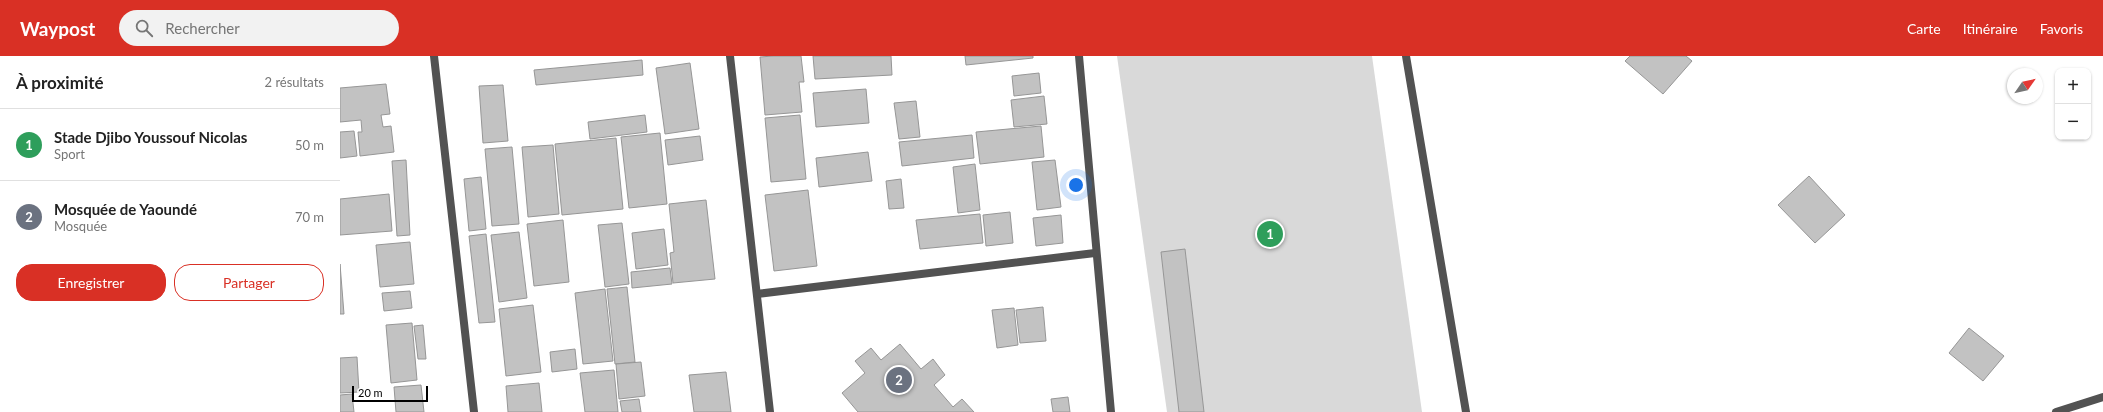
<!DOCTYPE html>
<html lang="fr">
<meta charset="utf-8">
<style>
:root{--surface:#fff;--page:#f2f2f2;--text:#222;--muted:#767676;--line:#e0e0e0;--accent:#d93025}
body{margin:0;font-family:Lato,sans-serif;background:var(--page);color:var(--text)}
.controls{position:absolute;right:12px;top:12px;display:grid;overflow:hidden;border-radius:8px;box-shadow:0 1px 3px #0004}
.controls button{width:36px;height:36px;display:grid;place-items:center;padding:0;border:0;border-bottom:1px solid var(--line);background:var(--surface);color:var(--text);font:20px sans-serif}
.compass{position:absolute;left:1667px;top:12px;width:36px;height:36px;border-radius:50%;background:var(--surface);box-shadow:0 1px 3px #0004;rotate:56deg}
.scale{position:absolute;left:12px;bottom:10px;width:76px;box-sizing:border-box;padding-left:4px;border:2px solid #000;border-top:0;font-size:11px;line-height:14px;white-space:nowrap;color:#000;-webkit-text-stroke:3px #fff;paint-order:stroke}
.you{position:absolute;left:736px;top:129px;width:14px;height:14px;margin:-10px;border:3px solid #fff;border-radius:50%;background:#1a73e8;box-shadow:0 0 0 6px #1a73e833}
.badge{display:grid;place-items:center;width:26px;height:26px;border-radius:50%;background:var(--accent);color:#fff;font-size:13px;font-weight:700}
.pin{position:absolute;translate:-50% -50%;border:2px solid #fff;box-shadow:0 1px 4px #0006}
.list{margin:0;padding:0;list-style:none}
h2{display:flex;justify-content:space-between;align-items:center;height:52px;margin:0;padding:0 16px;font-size:17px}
h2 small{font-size:13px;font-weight:400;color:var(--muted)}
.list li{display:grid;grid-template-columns:26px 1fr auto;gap:12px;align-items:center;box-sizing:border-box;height:72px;padding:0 16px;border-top:1px solid var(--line)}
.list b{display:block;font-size:15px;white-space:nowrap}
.list p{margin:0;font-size:13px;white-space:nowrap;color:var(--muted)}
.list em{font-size:13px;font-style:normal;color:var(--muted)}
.actions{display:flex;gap:8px;padding:12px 16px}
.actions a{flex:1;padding:9px 0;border:1px solid var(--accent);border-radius:16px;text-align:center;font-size:14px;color:var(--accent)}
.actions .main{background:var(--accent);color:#fff}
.icon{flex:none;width:22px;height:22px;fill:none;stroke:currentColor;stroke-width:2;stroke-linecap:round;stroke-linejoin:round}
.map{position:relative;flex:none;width:1763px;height:356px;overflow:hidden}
header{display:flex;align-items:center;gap:24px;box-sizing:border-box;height:56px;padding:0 20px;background:var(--accent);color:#fff}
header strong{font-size:19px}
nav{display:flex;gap:22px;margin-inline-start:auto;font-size:14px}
.search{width:280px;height:36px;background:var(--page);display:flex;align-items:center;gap:10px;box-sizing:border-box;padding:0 14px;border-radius:22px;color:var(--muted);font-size:15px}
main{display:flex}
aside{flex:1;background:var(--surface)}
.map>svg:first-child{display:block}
.green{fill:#d9d9d9}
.building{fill:#c2c2c2;stroke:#969696}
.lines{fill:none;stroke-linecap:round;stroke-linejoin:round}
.service{stroke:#525252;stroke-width:8}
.minor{stroke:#525252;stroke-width:8}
.tertiary{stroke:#525252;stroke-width:8}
</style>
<header>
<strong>Waypost</strong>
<div class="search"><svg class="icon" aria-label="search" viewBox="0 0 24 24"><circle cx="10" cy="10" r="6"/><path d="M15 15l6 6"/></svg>Rechercher</div>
<nav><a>Carte</a><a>Itinéraire</a><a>Favoris</a></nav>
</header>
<main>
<aside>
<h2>À proximité<small>2 résultats</small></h2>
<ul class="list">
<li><span class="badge" style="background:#2e9e5b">1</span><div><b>Stade Djibo Youssouf Nicolas</b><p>Sport</p></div><em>50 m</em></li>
<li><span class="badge" style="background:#6b7280">2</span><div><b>Mosquée de Yaoundé</b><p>Mosquée</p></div><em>70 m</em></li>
</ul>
<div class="actions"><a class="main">Enregistrer</a><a>Partager</a></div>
</aside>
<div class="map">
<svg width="1763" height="356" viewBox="0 0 1763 356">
<rect width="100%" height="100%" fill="#fff"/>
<polygon class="green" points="777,0 1032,0 1082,356 827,356"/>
<g class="building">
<polygon points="433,0 461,0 464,26 459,26 462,56 425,59 420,1"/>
<polygon points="473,0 551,0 552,19 475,23"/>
<polygon points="625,0 693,0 693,2 626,9"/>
<polygon points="1290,0 1346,0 1352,5 1323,38 1285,5"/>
<polygon points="302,4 303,19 196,29 194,14"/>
<polygon points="350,7 359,73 325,78 316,12"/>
<polygon points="699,17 701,37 674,40 672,20"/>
<polygon points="46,28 50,58 41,59 43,71 51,70 54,96 20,100 18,76 22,76 21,64 0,66 0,32"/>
<polygon points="163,29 168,85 143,87 139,30"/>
<polygon points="526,33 529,67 476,71 473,37"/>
<polygon points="704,40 707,68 674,71 671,44"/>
<polygon points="576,45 580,81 559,83 554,47"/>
<polygon points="305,59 307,76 250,83 248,66"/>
<polygon points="460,59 466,123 431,126 425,62"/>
<polygon points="701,70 704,101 640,108 636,76"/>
<polygon points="14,75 17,100 0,102 0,76"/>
<polygon points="320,77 327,148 289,152 281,81"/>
<polygon points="632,79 634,102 562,110 559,86"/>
<polygon points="360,80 363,104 328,109 325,84"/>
<polygon points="276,82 283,153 222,159 215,88"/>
<polygon points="213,89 219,158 188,161 182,91"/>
<polygon points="172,91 179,168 152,170 145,93"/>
<polygon points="528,96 532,125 479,131 476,102"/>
<polygon points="66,104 70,179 57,180 52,105"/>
<polygon points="715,104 721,151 697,154 692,106"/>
<polygon points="635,108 640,154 618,157 613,111"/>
<polygon points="1469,120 1505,159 1475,187 1438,149"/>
<polygon points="141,121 146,173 129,175 124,123"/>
<polygon points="561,123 564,152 549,153 546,125"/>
<polygon points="468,134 477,210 434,215 425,139"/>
<polygon points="49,138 52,175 0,179 0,143"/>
<polygon points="366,144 375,223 333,227 330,197 334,196 329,148"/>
<polygon points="670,156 673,187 646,190 643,159"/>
<polygon points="640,158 643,187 580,193 576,164"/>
<polygon points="721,159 723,187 696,190 693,162"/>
<polygon points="223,164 229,226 194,230 187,168"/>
<polygon points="282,167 289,228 265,231 258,169"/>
<polygon points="324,173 328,209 296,213 292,177"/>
<polygon points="179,176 187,242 159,246 151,179"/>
<polygon points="146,178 155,266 139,267 129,180"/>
<polygon points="70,186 74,228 40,231 36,189"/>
<polygon points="845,193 864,356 839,356 821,196"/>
<polygon points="0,208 4,258 0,258"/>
<polygon points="330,212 332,228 292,232 291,216"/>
<polygon points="287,231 295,306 275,308 267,233"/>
<polygon points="265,233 273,305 243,308 235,237"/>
<polygon points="70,235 72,252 44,255 42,237"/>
<polygon points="193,249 201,316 166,320 159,253"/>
<polygon points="703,251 706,285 680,287 676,254"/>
<polygon points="674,252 678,289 657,292 652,254"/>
<polygon points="72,267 77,324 51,327 46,269"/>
<polygon points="83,269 86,303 78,303 74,270"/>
<polygon points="1629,272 1664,300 1643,325 1609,297"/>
<polygon points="560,288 581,313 593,303 605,319 594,329 613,351 622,343 634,356 518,356 502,337 525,317 515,305 531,292 541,304"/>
<polygon points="235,293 237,313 212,316 210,296"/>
<polygon points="17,301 19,336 0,337 0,302"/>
<polygon points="301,306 305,340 279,343 276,308"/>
<polygon points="274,314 278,356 245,356 240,317"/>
<polygon points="386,316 391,356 354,356 349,319"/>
<polygon points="199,327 202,356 168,356 166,330"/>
<polygon points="81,329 84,356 56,356 54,331"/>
<polygon points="12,338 14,356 0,356 0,339"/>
<polygon points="728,341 730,356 713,356 711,343"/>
<polygon points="299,343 301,356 282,356 280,345"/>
</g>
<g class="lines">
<polyline class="service" points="1716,356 1763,341"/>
<g class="minor">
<polyline points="94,0 134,356"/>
<polyline points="390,0 430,356"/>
<polyline points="739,0 771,356"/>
<polyline points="417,238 755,197"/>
</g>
<polyline class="tertiary" points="1066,0 1126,356"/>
</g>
</svg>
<div class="controls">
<button>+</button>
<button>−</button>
</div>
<svg class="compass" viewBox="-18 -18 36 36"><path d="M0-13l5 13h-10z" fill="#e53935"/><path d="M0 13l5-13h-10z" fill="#767676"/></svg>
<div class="scale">20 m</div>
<div class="you"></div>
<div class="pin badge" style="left:930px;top:178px;background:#2e9e5b">1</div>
<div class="pin badge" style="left:559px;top:324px;background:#6b7280">2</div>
</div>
</main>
